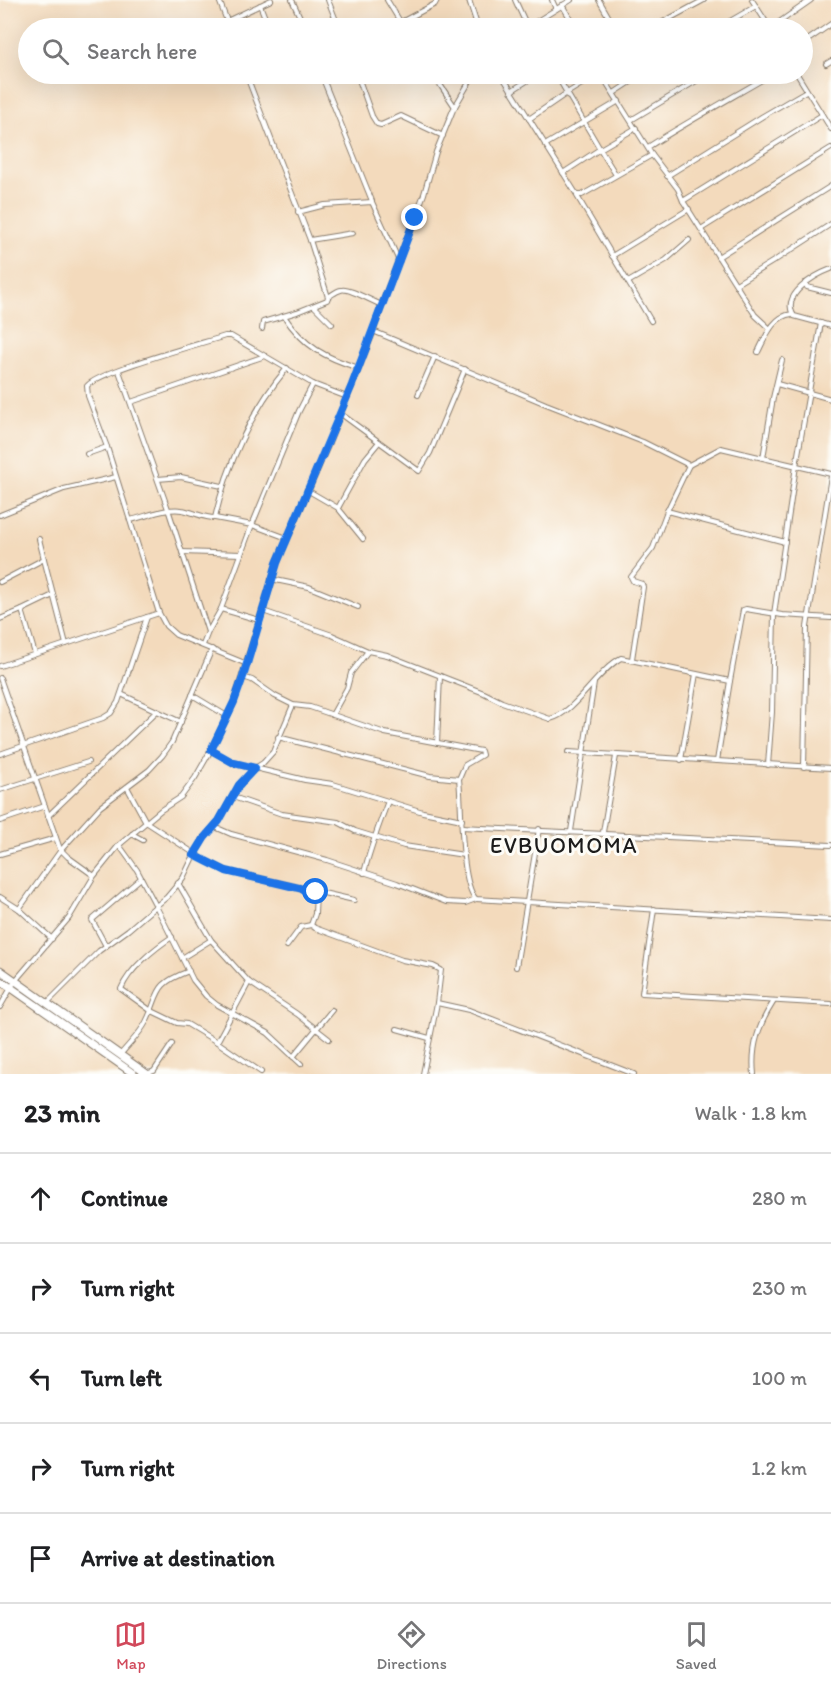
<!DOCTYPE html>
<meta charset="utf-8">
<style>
:root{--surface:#fff;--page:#f6f6f6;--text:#202124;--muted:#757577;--line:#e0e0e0;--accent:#d1495b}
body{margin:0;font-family:Itim,sans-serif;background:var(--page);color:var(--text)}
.stop{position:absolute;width:18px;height:18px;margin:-14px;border:4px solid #1a73e8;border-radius:50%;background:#fff}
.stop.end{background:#1a73e8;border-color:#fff;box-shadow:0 2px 6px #0008}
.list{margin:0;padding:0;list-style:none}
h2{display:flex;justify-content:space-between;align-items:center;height:78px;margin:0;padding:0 24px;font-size:26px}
h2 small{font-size:20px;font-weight:400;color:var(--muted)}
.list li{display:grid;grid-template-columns:39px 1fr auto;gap:18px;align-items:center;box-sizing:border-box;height:90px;padding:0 24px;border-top:2px solid var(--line)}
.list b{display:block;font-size:22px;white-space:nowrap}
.list em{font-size:20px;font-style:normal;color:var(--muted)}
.icon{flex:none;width:33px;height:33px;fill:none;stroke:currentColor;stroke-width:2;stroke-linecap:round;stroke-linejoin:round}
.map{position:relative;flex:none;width:831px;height:1074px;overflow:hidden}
.search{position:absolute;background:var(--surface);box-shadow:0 6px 24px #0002;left:18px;right:18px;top:18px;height:66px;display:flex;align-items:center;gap:15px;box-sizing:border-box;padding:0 21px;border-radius:33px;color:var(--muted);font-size:22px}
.sheet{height:528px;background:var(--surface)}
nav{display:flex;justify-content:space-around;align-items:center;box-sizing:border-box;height:84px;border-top:2px solid var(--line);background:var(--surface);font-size:16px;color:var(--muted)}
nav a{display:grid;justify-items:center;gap:3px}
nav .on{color:var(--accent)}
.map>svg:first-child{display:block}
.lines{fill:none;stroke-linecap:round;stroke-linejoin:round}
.minor-casing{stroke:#887b6c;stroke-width:6}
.trunk-casing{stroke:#887b6c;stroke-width:9}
.minor{stroke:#fff;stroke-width:4}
.trunk{stroke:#fff;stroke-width:7}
.route{stroke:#1a73e8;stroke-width:8}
.labels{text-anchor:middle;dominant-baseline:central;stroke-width:6;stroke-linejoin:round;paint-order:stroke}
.quarter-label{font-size:22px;letter-spacing:1.5px;fill:#1c1c1c;stroke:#fdfcf7}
</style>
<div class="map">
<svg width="831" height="1074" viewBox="0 0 831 1074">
<rect width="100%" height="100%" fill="#fdfcf7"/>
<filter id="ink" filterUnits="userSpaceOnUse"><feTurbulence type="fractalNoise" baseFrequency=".0167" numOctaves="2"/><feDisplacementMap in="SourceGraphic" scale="12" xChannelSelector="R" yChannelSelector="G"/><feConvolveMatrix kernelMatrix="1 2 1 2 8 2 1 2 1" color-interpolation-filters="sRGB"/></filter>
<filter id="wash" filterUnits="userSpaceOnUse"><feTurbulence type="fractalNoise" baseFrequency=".008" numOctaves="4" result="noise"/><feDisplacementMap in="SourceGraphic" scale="24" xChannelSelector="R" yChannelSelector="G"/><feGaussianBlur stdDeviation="1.35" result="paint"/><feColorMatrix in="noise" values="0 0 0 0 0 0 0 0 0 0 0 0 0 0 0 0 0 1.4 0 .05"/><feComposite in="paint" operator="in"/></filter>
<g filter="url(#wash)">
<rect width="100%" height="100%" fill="#f3dabc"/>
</g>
<g filter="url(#ink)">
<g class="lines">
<g class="minor-casing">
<g id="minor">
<polyline points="219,0 227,21"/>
<polyline points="292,0 305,28"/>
<polyline points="328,0 339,28"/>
<polyline points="387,0 404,28"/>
<polyline points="469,0 478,28"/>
<polyline points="515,0 528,28"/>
<polyline points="552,0 556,9"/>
<polyline points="599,0 615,28"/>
<polyline points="752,0 770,28"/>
<polyline points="260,5 269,28"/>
<polyline points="562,5 576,28"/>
<polyline points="229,28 227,21 271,0"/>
<polyline points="390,28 435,4 437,0"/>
<polyline points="458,28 477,25"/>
<polyline points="526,28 571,0"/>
<polyline points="652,28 704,0"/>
<polyline points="718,28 756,6"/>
<polyline points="771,28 811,0"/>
<polyline points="802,44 831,24"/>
<polyline points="826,64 831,61"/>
<polyline points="246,74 310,240 328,297 327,300 297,312 263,322 262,329"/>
<polyline points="321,74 372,201"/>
<polyline points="357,74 372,116 377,124 381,125 401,116 443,136"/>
<polyline points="433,74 455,107"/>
<polyline points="501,74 577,195 582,195 652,155"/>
<polyline points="556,74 567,93 598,74"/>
<polyline points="601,74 652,155 678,189 683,201 755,315 770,329"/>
<polyline points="797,74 831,129"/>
<polyline points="511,91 538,74"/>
<polyline points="614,93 643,74"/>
<polyline points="529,119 567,93 600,149"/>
<polyline points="631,120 708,74"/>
<polyline points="545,145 619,101"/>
<path d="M648,147C689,121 731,98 772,74"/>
<polyline points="563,173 600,149"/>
<polyline points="616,175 600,149 636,128"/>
<polyline points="667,176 763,116 806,91"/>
<polyline points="577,196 651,321"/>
<polyline points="683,201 822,115"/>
<polyline points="298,212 325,205 372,202 399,261"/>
<polyline points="701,229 831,148"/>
<polyline points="310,240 353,233"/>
<polyline points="612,256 689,209"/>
<polyline points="718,257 831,186"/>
<path d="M831,269C815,275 780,295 794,316L831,326"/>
<polyline points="628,282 666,260 689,240"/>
<polyline points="805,283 807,287 831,293"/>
<polyline points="736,284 777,259 831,224"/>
<path d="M328,297C332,295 336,291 341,290C348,287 373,302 382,305"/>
<polyline points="314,306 332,324"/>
<path d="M284,316C304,347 326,358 359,368"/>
<polyline points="373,331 546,404 643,442 689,465 721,448 763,458"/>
<path d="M758,352C766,336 773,316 792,314"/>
<polyline points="782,360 773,398 763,458 831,474"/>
<polyline points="119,371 168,509 208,632 203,645"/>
<polyline points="777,384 831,399"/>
<polyline points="418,395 435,356"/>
<polyline points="131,402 265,356"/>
<polyline points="341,414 419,471 430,453 465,369"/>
<polyline points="87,454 107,447"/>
<polyline points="689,465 667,511 785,542"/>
<polyline points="158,479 181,477 222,486"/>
<polyline points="307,490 338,508 363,539"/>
<polyline points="338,508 365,459 379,442"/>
<polyline points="0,515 64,489 116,477"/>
<path d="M130,520C145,517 167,507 182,510C194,512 203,518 215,518"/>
<path d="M287,538L252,525L215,518C227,465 251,411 287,368"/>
<polyline points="39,539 44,559"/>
<polyline points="182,552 241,554"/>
<polyline points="271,579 309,587 358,607"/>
<polyline points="0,582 44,559 66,644"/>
<polyline points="221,609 259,620"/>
<path d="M263,611L332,635L368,651L387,655L484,693L502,702L550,719C574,714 598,670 621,658L730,681"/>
<polyline points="0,619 22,610"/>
<polyline points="208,632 221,609 250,530 299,411 313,384"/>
<polyline points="35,654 22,610 53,595"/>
<polyline points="632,659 643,587 642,584 633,581 631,577 653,548 667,511"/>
<path d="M247,664L176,635L166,626L159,613L107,447L88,396L87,386C99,371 200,344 225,336H231L313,384L347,397"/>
<polyline points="0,666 159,613"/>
<path d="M243,677L252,680L275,696L293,705L310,707L385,733L481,751L482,755L465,765L459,779C462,804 460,883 476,899L831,920"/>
<polyline points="0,678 60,849 68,857 93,875"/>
<polyline points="121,694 157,711"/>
<polyline points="192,695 227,716"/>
<polyline points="332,715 347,688 351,673 368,651"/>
<polyline points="278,737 430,776 459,779"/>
<polyline points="437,743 440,676"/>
<polyline points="211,750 234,763 305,780 333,784 423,812 462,820"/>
<polyline points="568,752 831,768"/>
<polyline points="0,754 103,718 111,713 118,702 147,617"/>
<polyline points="681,760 696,674"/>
<polyline points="717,761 730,681 743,610 746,609 782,615 831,618"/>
<polyline points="768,765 772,712 774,614 796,466 821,323"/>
<polyline points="804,767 807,627 831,476"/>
<polyline points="127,787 146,822 206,861 227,871 354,900"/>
<polyline points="0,790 88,762"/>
<polyline points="233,797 282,814 338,822 355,831 404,846 464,855"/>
<polyline points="48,816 157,711 181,722"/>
<polyline points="0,821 45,806"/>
<polyline points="215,827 231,834 327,860 397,883 446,902 465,903 476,899"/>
<polyline points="462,827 831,845"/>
<polyline points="571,831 594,683"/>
<polyline points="603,832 616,756"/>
<polyline points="132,834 143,840"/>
<polyline points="119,845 137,870 156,906 167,897 183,878 194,855 205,837 219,821 239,785 255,768 263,763 273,752 293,705"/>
<polyline points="0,854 56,838"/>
<path d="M364,873C370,848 379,825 388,801"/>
<polyline points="178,883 211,940 249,982 297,1014 329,1039"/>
<polyline points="316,892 315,914 311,925 315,928 402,960 433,966 441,970 437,1003 423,1074"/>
<polyline points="0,897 19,909"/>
<polyline points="654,909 642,993 831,1004"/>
<path d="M172,937C155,948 129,969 121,989L150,1010L177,1023L187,1024L217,1042"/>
<polyline points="52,939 19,909 61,850 100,807 149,770 162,756 172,742 212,649"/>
<polyline points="106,946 92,920 141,878"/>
<polyline points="287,946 301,927 311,925"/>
<polyline points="182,958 211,940"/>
<polyline points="516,967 539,829"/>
<polyline points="249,982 217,1042 261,1072"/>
<polyline points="47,1003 99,951 128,930 156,906 193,980 206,996 217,1005 268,1033 301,1064"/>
<polyline points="437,1003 469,1010 634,1074"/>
<polyline points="0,1007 15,981 69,918 94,876 119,845 161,810 181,797 195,778 211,750 234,702 277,563 329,443 372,335 386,293 424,194 436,152 453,110 474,74"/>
<polyline points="397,1029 429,1038"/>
<path d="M120,1055C128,1045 140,1034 146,1022C161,992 152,985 189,971"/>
<polyline points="293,1057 332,1010"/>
<polyline points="146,1074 154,1071 172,1044"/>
<path d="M754,1074C751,1046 759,1024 774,1001"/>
</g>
</g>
<g class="trunk-casing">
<g id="trunk">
<polyline points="0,970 147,1074"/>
<polyline points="0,980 134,1074"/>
</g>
</g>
<use href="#minor" class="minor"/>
<use href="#trunk" class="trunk"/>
</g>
</g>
<g class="lines" filter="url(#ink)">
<polyline class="route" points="316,892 226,871 194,855 205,837 219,821 239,785 255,768 234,763 211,750 234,702 243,677 277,563 352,385 415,218"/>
</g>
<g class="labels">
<g class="quarter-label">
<text x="564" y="845">EVBUOMOMA</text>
</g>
</g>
</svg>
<div class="stop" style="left:316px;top:892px"></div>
<div class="stop end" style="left:415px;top:218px"></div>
<div class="search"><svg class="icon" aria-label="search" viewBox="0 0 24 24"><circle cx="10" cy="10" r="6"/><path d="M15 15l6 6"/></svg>Search here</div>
</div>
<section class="sheet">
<h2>23 min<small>Walk · 1.8 km</small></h2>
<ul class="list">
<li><svg class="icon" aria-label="ahead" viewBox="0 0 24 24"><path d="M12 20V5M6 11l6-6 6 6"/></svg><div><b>Continue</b></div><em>280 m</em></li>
<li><svg class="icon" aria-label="right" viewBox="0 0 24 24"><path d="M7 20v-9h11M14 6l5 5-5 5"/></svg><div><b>Turn right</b></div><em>230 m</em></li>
<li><svg class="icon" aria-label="left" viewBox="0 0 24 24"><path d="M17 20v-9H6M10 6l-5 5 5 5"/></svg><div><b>Turn left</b></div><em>100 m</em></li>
<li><svg class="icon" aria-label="right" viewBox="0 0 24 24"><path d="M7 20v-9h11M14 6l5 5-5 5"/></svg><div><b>Turn right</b></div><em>1.2 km</em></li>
<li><svg class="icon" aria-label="arrive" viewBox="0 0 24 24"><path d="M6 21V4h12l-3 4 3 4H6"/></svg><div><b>Arrive at destination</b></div></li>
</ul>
</section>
<nav>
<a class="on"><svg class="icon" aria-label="map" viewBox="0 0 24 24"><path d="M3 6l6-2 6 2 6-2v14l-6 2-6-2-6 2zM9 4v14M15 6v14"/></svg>Map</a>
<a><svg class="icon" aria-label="directions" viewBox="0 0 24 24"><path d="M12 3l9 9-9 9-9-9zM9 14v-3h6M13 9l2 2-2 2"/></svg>Directions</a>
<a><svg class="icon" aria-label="saved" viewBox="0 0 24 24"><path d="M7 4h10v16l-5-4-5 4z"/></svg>Saved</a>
</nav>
